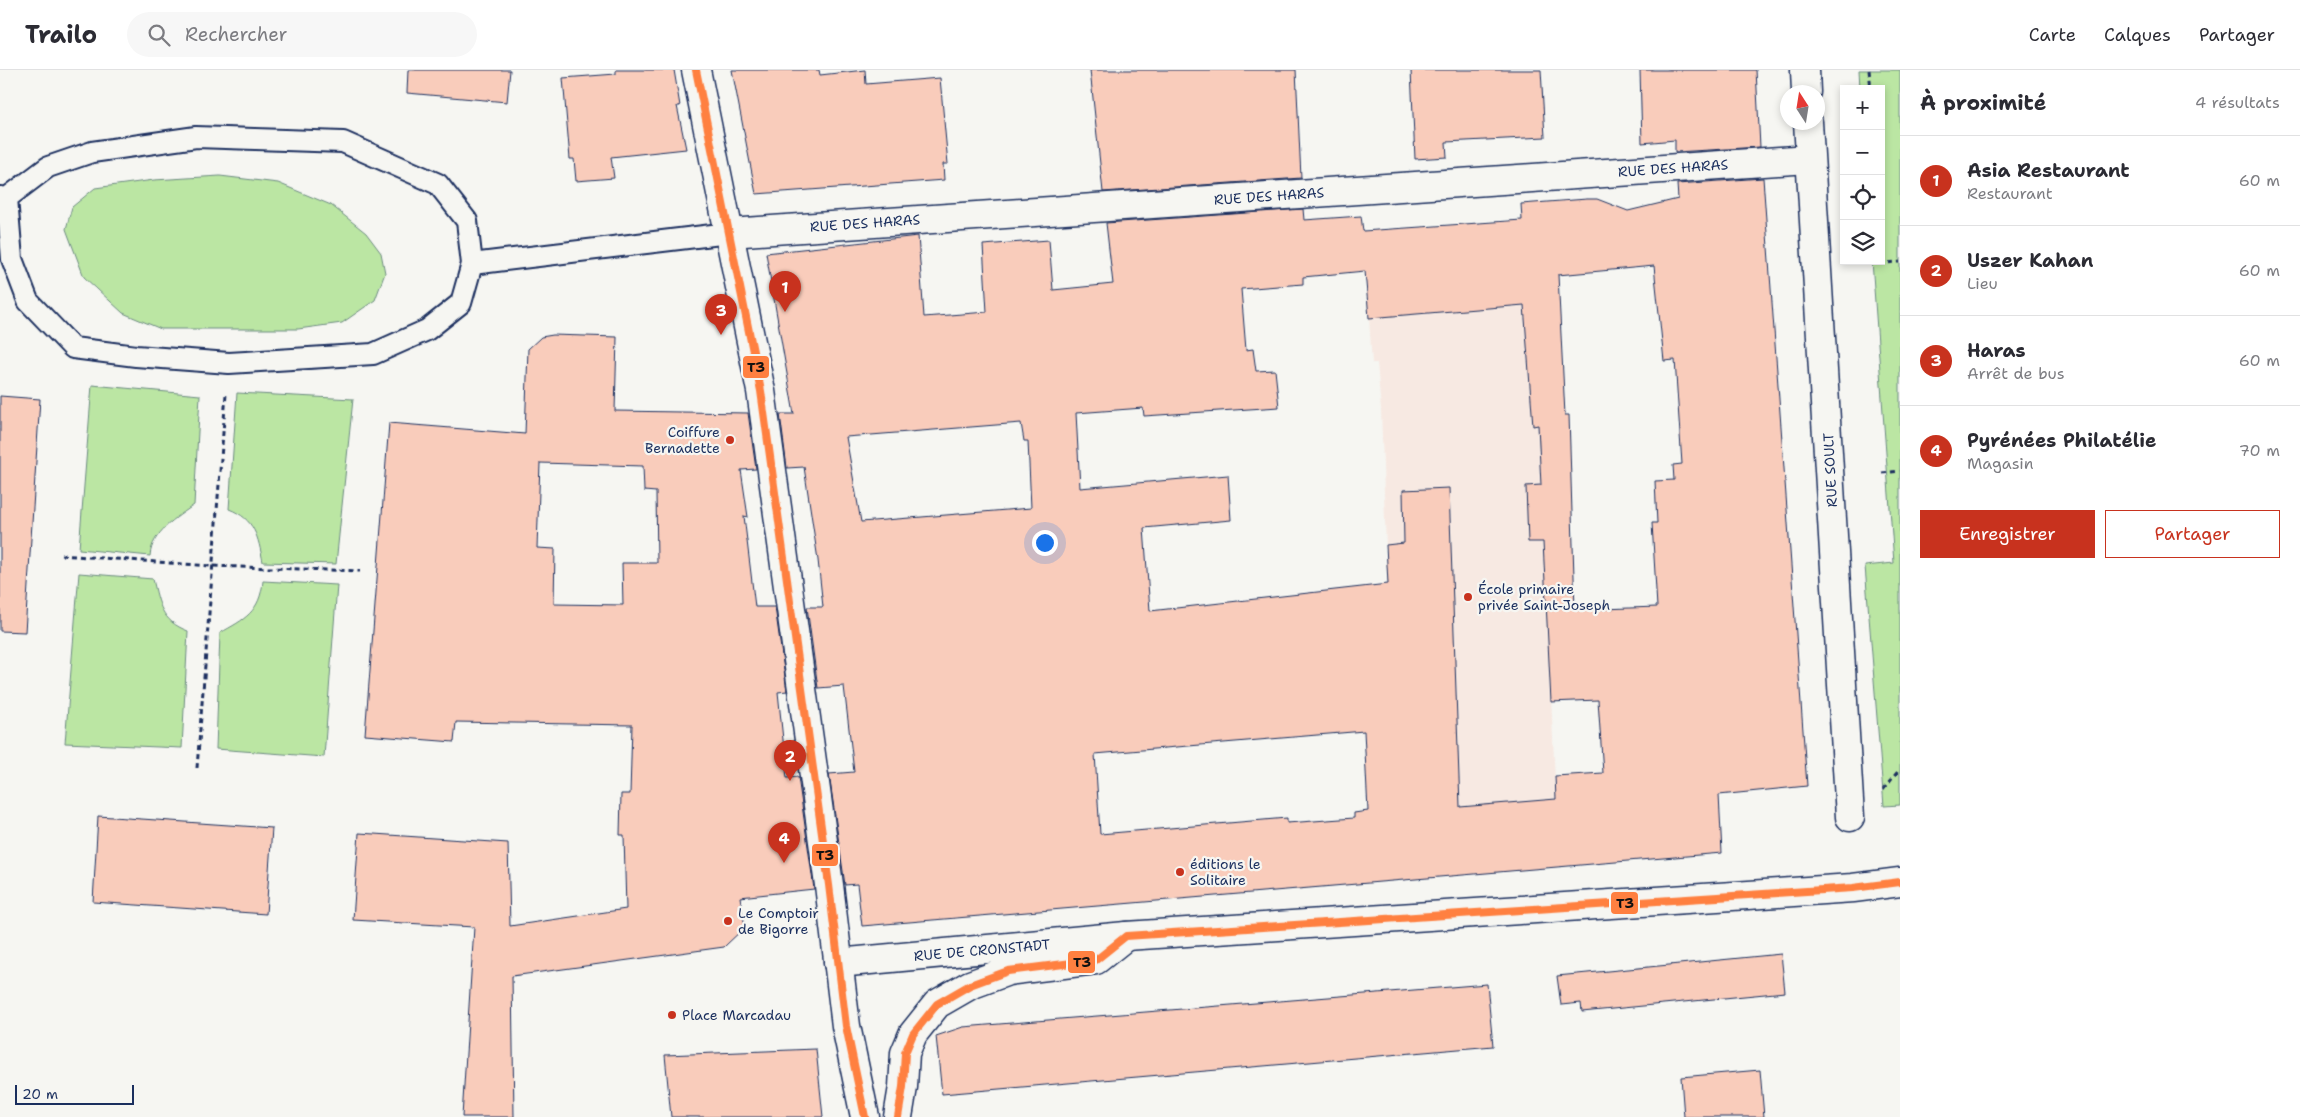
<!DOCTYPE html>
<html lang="fr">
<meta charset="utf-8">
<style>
:root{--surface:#fff;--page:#f7f7f7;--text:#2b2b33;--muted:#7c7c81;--line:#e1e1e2;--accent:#c8321e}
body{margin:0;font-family:"Shantell Sans",sans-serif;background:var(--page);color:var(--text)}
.controls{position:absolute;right:15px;top:15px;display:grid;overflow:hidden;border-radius:0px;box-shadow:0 2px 8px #0003}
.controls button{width:45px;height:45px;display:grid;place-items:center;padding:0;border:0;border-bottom:1px solid var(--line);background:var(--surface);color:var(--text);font:25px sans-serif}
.compass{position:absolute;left:1780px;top:15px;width:45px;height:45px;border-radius:50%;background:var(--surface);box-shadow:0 2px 8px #0003;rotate:348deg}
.scale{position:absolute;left:15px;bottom:12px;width:119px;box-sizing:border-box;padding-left:5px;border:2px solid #1b2f5e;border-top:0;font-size:14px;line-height:18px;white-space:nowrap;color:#1b2f5e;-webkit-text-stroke:4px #f6f6f2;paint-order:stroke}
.you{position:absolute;left:1044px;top:472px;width:18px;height:18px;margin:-12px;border:4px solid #fff;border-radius:50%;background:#1a73e8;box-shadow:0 0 0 8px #1a73e833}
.badge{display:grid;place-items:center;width:32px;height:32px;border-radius:50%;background:var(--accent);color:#fff;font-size:16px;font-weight:700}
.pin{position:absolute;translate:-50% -41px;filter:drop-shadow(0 1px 2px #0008)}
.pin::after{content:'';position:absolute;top:26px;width:18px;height:15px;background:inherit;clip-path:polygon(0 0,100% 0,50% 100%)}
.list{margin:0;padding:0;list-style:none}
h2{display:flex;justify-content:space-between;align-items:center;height:65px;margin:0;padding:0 20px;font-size:21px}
h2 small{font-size:16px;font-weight:400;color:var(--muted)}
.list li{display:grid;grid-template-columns:32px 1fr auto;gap:15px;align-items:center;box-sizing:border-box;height:90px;padding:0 20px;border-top:1px solid var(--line)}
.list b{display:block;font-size:19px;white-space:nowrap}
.list p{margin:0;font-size:16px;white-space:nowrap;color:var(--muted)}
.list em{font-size:16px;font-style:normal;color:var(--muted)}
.actions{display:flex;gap:10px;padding:15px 20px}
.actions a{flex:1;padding:11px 0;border:1px solid var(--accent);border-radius:0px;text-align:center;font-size:18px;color:var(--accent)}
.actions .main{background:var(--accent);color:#fff}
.icon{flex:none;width:28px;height:28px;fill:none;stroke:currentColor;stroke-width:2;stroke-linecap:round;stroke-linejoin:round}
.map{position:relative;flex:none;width:1900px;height:1047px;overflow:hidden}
header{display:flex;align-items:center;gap:30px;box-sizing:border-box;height:70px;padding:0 25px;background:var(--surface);border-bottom:1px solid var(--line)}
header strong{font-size:24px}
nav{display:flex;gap:28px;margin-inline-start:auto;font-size:18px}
.search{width:350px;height:45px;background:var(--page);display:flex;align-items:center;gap:12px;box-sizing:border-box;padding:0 18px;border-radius:28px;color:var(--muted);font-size:19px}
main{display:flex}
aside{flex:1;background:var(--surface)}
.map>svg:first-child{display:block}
.built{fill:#f7e9e2}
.green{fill:#bbe6a3;stroke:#6b8a80}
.building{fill:#f9ccbb;stroke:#1b2f5e;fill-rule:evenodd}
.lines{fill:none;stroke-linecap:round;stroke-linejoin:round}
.lane-casing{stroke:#1b2f5e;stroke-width:24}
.street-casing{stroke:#1b2f5e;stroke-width:31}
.secondary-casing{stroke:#1b2f5e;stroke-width:31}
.path{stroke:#1b2f5e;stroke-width:3;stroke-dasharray:5 4;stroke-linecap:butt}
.lane{stroke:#f6f6f2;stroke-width:20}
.street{stroke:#f6f6f2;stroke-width:28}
.secondary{stroke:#f6f6f2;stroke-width:28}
.bus-1-casing{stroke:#f6f6f2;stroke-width:11}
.bus-1{stroke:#ff8040;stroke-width:8}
.poi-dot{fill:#c8321e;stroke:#f6f6f2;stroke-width:2}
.labels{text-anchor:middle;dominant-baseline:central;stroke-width:4.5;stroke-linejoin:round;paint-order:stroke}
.street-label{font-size:14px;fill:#1b2f5e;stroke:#f6f6f2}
.poi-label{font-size:14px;fill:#1b2f5e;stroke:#f6f6f2;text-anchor:start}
.line-badge{stroke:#f6f6f2;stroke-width:2}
.pale-badge-label{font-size:14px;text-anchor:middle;font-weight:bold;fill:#111}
</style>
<header>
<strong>Trailo</strong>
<div class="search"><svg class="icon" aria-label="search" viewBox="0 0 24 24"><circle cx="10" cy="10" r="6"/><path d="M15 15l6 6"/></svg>Rechercher</div>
<nav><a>Carte</a><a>Calques</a><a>Partager</a></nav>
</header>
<main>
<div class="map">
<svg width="1900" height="1047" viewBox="0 0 1900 1047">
<rect width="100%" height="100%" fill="#f6f6f2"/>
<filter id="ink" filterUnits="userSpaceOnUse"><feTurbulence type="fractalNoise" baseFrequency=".02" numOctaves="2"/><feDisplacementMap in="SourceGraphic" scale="10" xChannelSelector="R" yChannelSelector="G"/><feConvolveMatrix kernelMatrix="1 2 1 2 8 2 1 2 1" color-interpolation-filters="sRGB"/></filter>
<g filter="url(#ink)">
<polygon class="built" points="1524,235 1538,346 1559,797 1398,810 1381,340 1377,293 1372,293 1369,248"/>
<g class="green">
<polygon points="1859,0 1900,0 1900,735 1884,736 1865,496 1894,493 1872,191 1881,191 1881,19 1860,19"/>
<polygon points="220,106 278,113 331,135 366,163 381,183 385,203 375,230 342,253 298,259 161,259 123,243 84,207 66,159 72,137 95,118 154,110"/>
<path d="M92,315L200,325L194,435C176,448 152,462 150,486L79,479Z"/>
<path d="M237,323L353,329L336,494L263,492C258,467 255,449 229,439Z"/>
<path d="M79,503L153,509C159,534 161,551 188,561L182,678L65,673Z"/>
<path d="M263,511L337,515L324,687L216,679L220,563C245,549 260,542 263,511Z"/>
</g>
<g class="building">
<polygon points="408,0 510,0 507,32 407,23"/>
<polygon points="616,0 674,0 680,36 677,36 686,79 611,87 614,108 576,111 574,89 570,89 563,8 616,4"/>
<polygon points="732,0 819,0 820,5 865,0 866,14 940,8 948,94 943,94 944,110 756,124"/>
<polygon points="1090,0 1296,0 1301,108 1103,122"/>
<polygon points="1411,0 1541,0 1545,67 1446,72 1447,87 1415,89"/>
<polygon points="1640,0 1756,0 1760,77 1675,82 1675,70 1642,73"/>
<path d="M1763,108L1807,716L1719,725L1722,783L862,856L857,814L845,815L829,704L854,702L844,616L818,618L807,537H823L818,490L804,397L787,398L780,344H794L766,183L918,166L924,247L987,242L983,175L1049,170L1053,220L1113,214L1106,153L1303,139L1304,150L1361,146L1363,161L1522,150L1521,134L1587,129H1597L1628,141L1678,129L1677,114ZM1654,196L1664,291L1675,290L1682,394L1673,395L1674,410L1655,411L1657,453H1652L1657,537L1575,540L1569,345H1565L1558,205ZM1365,201L1369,248L1524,235L1533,356L1538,355L1541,415L1526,416L1528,472H1543L1551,632L1598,630L1603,703L1555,706L1556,729L1460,737L1449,418L1403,420L1404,473L1386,475L1388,514L1150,541L1144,458L1231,450L1228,405L1080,418L1076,343L1143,338L1144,346L1279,337L1275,300L1256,301L1253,279L1246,280L1241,219L1303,214V207ZM1021,353L1024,371H1028L1031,438L861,452L846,367ZM1364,661L1368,741L1354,743V748L1287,753V748L1100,764L1095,684Z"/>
<path d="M553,265L617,267L615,341L748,343L756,399L741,400L748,447L744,446L755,537H775L787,621L778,622L787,708L798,707L814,819L740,827L745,857L724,877L512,906L514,1047H462L474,857L353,850L359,763L508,773L510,856L626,839L624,765H620L621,724H630L632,655L456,652L454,672L365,665L389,353L525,364L528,279L541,267ZM540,393L643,396L644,421L656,422L657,493H622L623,535L554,534L555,479L537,478Z"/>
<polygon points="0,326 40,329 25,562 0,561"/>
<polygon points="98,746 272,758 266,844 93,832"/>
<polygon points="1781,884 1785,922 1582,942 1581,933 1561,935 1557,906"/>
<polygon points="1487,914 1493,976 942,1024 936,966 963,957"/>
<polygon points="816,979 823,1047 671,1047 665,985"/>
<polygon points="1760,1000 1764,1047 1684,1047 1681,1007"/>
</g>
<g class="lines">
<g class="lane-casing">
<g id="lane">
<polyline points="0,127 7,128 48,97 92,82 196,67 343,72 438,114 467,151 472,194 461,233 427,260 373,284 229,293 136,286 73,278 28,231 12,189 7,128"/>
<polyline points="472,194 729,163"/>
</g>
</g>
<g class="street-casing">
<g id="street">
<polyline points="1805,0 1806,22"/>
<polyline points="1808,52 1850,747"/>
<polyline points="729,163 1809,89"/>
</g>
</g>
<g class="secondary-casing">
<g id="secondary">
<polyline points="696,0 761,321 829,815 846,956 865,1047"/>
<polyline points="838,893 1126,866 1853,818 1900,812"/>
<polyline points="898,1047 903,1017 905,983 913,964 937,934 970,915 1008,901 1096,890 1126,866"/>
</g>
</g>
<g class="path">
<polyline points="1869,0 1871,19"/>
<polyline points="1881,172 1883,193 1900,192"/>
<polyline points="1882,403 1900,401"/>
<polyline points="61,485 211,496 360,501"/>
<polyline points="197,698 226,324"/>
<polyline points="1883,720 1900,699"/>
</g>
<use href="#lane" class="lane"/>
<use href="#street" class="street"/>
<use href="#secondary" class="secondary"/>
<g class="bus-1-casing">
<g id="bus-1">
<polyline points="696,0 761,321 829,815 846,956 865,1047"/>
<polyline points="898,1047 903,1017 905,983 913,964 937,934 970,915 1008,901 1096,890 1126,866 1853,818 1900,812"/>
</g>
</g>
<use href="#bus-1" class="bus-1"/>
</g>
</g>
<g class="poi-dot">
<circle cx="730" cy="370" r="5"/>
<circle cx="1468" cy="527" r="5"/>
<circle cx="1180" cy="802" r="5"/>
<circle cx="728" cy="851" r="5"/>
<circle cx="672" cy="945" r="5"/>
</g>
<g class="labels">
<g class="street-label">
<text transform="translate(1673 98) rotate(-4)">RUE DES HARAS</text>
<text transform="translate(1269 126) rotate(-4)">RUE DES HARAS</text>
<text transform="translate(865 153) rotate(-4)">RUE DES HARAS</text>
<text transform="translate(1830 400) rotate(-93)">RUE SOULT</text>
<text transform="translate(982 880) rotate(-5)">RUE DE CRONSTADT</text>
</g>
<g class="poi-label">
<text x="720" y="362" text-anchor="end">Coiffure<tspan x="720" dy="16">Bernadette</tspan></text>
<text x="1478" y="519">École primaire<tspan x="1478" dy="16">privée Saint-Joseph</tspan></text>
<text x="1190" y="794">éditions le<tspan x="1190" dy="16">Solitaire</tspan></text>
<text x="738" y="843">Le Comptoir<tspan x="738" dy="16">de Bigorre</tspan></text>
<text x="682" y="945">Place Marcadau</text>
</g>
</g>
<g class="line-badge">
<rect x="742" y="285" width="28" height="24" rx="5" fill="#ff8040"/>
<rect x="811" y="773" width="28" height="24" rx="5" fill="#ff8040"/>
<rect x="1610" y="821" width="29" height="24" rx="5" fill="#ff8040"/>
<rect x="1067" y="880" width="29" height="24" rx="5" fill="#ff8040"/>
</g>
<g class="pale-badge-label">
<text x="756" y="302">T3</text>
<text x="825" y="790">T3</text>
<text x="1625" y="838">T3</text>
<text x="1082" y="897">T3</text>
</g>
</svg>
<div class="controls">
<button>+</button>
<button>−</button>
<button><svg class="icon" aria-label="locate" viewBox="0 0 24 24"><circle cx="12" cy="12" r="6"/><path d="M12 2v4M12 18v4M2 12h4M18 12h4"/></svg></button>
<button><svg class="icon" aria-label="layers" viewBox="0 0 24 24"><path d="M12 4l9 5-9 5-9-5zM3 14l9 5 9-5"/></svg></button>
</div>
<svg class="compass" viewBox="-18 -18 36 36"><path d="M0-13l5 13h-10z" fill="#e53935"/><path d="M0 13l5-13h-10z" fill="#7c7c81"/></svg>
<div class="scale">20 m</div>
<div class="you"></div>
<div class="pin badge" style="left:785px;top:242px">1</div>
<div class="pin badge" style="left:790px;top:711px">2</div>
<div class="pin badge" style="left:721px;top:265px">3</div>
<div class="pin badge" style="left:784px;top:793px">4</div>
</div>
<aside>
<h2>À proximité<small>4 résultats</small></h2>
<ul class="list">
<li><span class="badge">1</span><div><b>Asia Restaurant</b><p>Restaurant</p></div><em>60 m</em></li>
<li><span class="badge">2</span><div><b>Uszer Kahan</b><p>Lieu</p></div><em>60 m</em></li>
<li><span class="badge">3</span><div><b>Haras</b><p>Arrêt de bus</p></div><em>60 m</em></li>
<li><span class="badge">4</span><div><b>Pyrénées Philatélie</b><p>Magasin</p></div><em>70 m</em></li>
</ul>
<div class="actions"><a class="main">Enregistrer</a><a>Partager</a></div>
</aside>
</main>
